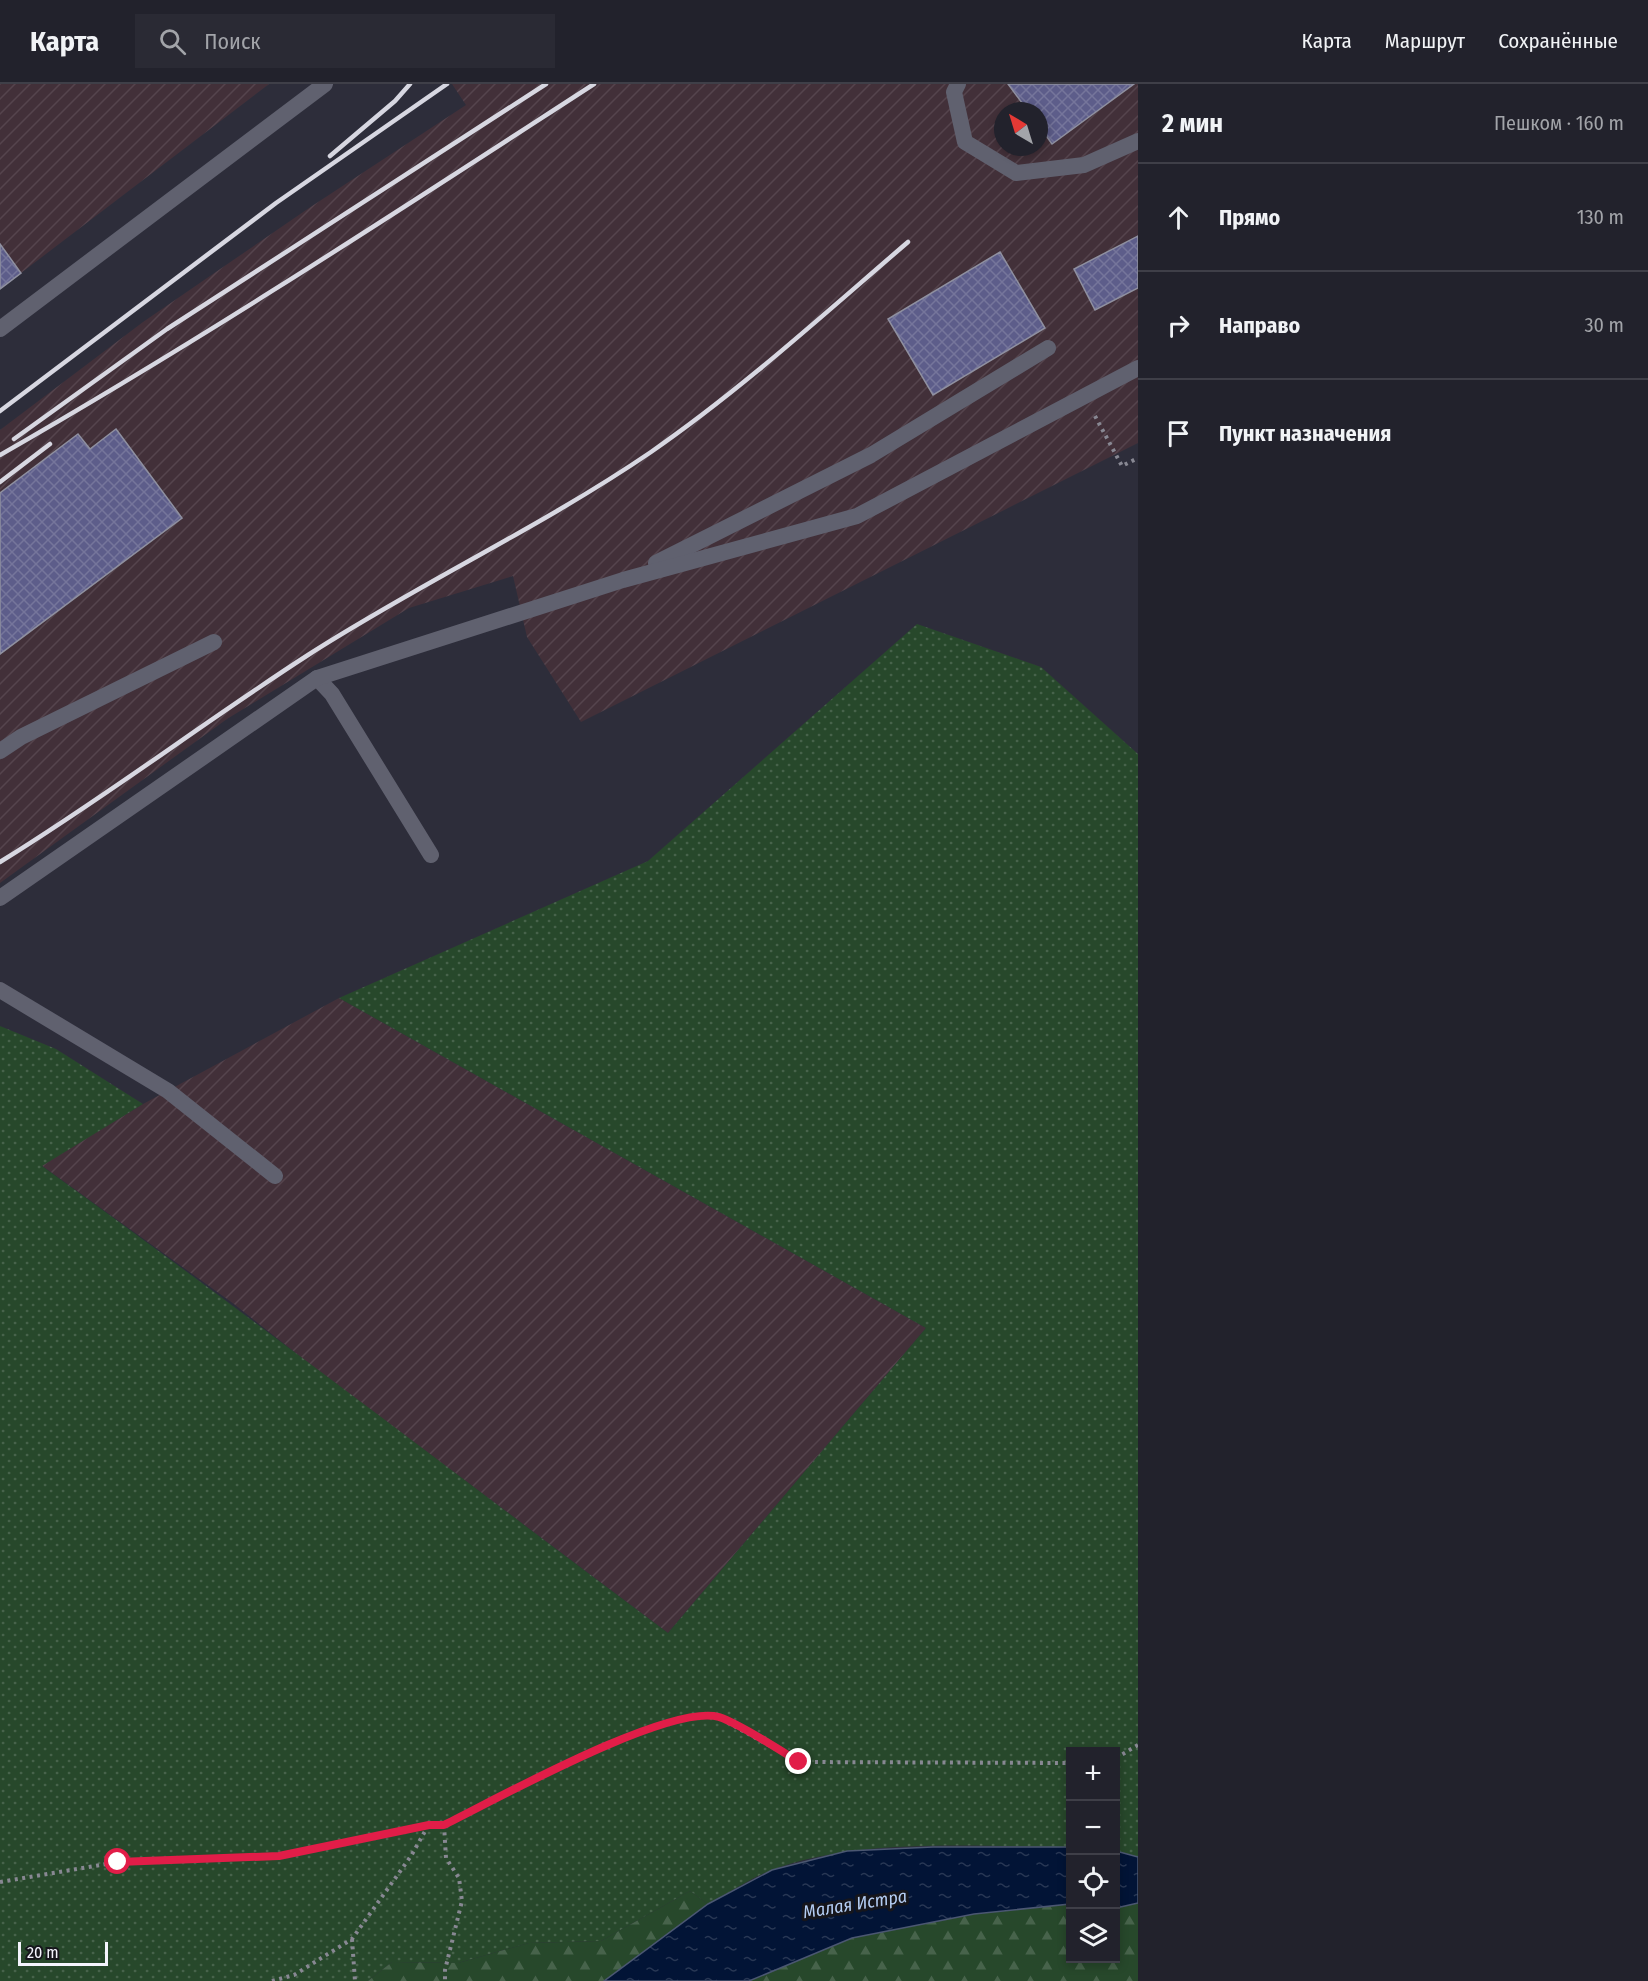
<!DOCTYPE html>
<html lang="ru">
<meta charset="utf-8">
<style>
:root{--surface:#22222c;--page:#2a2a34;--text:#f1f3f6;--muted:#a2a4a9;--line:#3f3f48}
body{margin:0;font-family:"Fira Sans Condensed",sans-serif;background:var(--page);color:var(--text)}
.controls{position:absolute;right:18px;bottom:18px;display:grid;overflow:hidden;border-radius:0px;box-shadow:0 3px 9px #0003}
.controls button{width:54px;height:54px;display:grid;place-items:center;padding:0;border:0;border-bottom:2px solid var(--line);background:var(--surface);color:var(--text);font:30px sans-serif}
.compass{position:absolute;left:994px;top:18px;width:54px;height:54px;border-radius:50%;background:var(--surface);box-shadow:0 3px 9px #0003;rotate:322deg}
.scale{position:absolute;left:18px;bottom:15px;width:90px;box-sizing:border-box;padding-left:6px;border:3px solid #f4f4fd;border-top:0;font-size:16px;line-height:21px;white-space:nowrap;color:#f4f4fd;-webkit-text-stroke:4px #16161c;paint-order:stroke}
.stop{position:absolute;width:18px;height:18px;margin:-14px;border:4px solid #e11d48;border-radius:50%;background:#fff}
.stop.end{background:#e11d48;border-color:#fff;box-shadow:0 2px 6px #0008}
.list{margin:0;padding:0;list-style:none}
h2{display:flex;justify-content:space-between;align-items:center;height:78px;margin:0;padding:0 24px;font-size:26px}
h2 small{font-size:20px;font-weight:400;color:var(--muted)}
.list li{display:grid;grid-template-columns:39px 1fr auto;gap:18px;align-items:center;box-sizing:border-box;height:108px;padding:0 24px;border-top:2px solid var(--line)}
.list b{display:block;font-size:22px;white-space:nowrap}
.list em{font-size:20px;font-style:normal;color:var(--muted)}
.icon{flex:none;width:33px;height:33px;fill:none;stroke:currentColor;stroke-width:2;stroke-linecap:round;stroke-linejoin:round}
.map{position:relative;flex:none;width:1138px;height:1897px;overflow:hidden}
header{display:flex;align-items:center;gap:36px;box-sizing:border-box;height:84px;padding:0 30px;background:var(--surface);border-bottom:2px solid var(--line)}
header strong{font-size:28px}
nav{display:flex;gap:33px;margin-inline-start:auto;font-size:21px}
.search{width:420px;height:54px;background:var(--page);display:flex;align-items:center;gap:15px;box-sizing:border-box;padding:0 21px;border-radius:0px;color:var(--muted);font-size:22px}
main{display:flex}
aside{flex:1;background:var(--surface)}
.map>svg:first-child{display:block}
.industrial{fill:url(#industrial-furrows);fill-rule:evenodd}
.grass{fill:url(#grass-dots)}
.forest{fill:url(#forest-firs)}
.water{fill:url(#water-ripples);stroke:#4b5772;stroke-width:1.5}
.building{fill:url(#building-cross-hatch);stroke:#8f90a0;stroke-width:1.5}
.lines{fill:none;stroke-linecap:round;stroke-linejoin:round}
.path{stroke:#888893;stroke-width:4;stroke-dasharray:3 4.5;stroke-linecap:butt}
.lane{stroke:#60616f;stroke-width:16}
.rail{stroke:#d7d7e1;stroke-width:4.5}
.route{stroke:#e11d48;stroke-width:8}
.labels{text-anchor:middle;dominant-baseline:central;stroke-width:6;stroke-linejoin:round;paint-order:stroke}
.water-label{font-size:18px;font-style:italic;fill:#b4cdf3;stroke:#16161c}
</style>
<header>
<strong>Карта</strong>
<div class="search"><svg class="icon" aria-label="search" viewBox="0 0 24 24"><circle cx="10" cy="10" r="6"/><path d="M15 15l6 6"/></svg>Поиск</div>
<nav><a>Карта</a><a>Маршрут</a><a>Сохранённые</a></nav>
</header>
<main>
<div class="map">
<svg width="1138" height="1897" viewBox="0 0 1138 1897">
<defs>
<pattern id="industrial-furrows" width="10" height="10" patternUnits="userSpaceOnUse" patternTransform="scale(1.5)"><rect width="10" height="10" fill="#423039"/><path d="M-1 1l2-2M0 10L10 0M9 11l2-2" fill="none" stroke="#55444d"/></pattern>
<pattern id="grass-dots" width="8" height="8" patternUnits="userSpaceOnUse" patternTransform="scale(1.5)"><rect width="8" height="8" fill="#27482b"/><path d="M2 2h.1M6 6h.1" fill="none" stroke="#47634b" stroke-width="1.8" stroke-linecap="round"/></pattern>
<pattern id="forest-firs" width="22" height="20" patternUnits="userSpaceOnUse" patternTransform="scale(1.5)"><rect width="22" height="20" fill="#27482b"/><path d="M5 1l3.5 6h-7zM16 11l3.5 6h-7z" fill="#47634b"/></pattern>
<pattern id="water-ripples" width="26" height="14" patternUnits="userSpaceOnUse" patternTransform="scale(1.5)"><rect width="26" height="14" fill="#021436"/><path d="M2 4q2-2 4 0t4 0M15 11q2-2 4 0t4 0" fill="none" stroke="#283754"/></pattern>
<pattern id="building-cross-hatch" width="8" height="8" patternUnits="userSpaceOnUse" patternTransform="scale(1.5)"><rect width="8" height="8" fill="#5d5d8a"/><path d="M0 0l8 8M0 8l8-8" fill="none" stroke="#75759b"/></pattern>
</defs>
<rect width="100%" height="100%" fill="#2d2d3a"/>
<g class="industrial">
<polygon points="0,0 269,0 0,205"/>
<path d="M452,0H1138V359L581,638L527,553L513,492L409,524L227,635L0,799V346L143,238L309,124L466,21ZM1003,27H1039V63H1003Z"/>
<polygon points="339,914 926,1244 668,1549 302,1274 234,1220 41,1081 143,1020"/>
</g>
<path class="grass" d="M917,540L1041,583L1138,670V1773L1116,1767V1668H1070V1763C978,1763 859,1753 772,1786C750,1794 729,1809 708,1820L690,1807L601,1857L529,1859L458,1879L392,1878L368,1897H0V942L56,965L143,1020L42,1082C253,1234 459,1393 668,1549L926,1244L339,914L648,777Z"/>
<g class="forest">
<polygon points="690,1807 708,1820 604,1897 368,1897 392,1878 458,1879 529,1859 601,1857"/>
<polygon points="1066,1819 1070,1820 1070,1874 1116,1874 1116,1824 1138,1819 1138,1897 749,1897 852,1854 974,1830"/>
</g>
<g class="water">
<polygon points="933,1763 1070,1763 1070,1820 974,1830 852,1854 749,1897 604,1897 708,1820 772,1786 847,1767"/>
<polygon points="1116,1767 1138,1773 1138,1819 1116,1824"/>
</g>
<g class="building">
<polygon points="1008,0 1134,0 1052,60 1039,42 1039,27 1028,27"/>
<polygon points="1138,152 1138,204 1095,226 1074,185"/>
<polygon points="0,160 21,189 0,205"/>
<polygon points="1000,168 1045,244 933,311 888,235"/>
<polygon points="116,345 182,434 0,570 0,409 78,350 90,365"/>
</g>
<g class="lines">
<g class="path">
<polyline points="1095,332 1122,382 1138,374"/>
<polyline points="1116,1674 1138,1661"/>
<polyline points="444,1741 446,1774 459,1794 462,1817 445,1886 445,1897"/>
<polyline points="0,1798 118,1778 279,1772 429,1741 444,1741 609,1659 688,1633 718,1633 799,1678 1070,1679"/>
<polyline points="352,1855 355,1897"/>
<polyline points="272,1897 294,1891 352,1855 411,1772 428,1742"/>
</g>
<g class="lane">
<polyline points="958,0 954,8 965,58 1016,89 1084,81 1138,57"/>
<polyline points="0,245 325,0"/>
<polyline points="656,479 871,371 1048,264"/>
<polyline points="317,594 332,610 431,771"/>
<polyline points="0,667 21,653 214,558"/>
<polyline points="0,814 317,594 623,496 857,432 1138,284"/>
<polyline points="0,906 168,1007 275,1092"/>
</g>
<g class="rail">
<polyline points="330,72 395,17 410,0"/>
<polyline points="0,327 276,119 447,0"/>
<polyline points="14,355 167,245 546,0"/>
<path d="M0,371C203,255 398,127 594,0"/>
<polyline points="0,398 50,360"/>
<path d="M0,778C106,713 204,638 308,571C420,499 541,443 651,368C742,305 824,230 908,158"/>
</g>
</g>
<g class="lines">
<path class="route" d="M118,1778L279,1772L429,1741H444C495,1716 669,1619 719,1633C740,1640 780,1666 799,1678"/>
</g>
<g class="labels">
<g class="water-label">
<text transform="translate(855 1820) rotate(-9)">Малая Истра</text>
</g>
</g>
</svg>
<div class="controls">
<button>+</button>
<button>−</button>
<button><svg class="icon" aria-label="locate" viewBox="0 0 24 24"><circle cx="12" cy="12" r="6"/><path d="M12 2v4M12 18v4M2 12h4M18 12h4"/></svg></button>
<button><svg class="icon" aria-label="layers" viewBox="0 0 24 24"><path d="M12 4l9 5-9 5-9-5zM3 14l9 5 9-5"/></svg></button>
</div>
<svg class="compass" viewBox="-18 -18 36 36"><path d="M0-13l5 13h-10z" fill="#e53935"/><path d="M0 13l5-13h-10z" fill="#a2a4a9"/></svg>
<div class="scale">20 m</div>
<div class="stop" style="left:118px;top:1778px"></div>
<div class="stop end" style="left:799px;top:1678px"></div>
</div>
<aside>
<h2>2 мин<small>Пешком · 160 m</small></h2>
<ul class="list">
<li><svg class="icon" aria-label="ahead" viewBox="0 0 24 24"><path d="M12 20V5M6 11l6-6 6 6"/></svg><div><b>Прямо</b></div><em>130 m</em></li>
<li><svg class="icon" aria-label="right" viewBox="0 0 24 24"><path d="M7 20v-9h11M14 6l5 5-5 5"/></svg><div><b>Направо</b></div><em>30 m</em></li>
<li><svg class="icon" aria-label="arrive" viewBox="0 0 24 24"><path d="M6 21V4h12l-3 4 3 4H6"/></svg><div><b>Пункт назначения</b></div></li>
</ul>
</aside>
</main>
